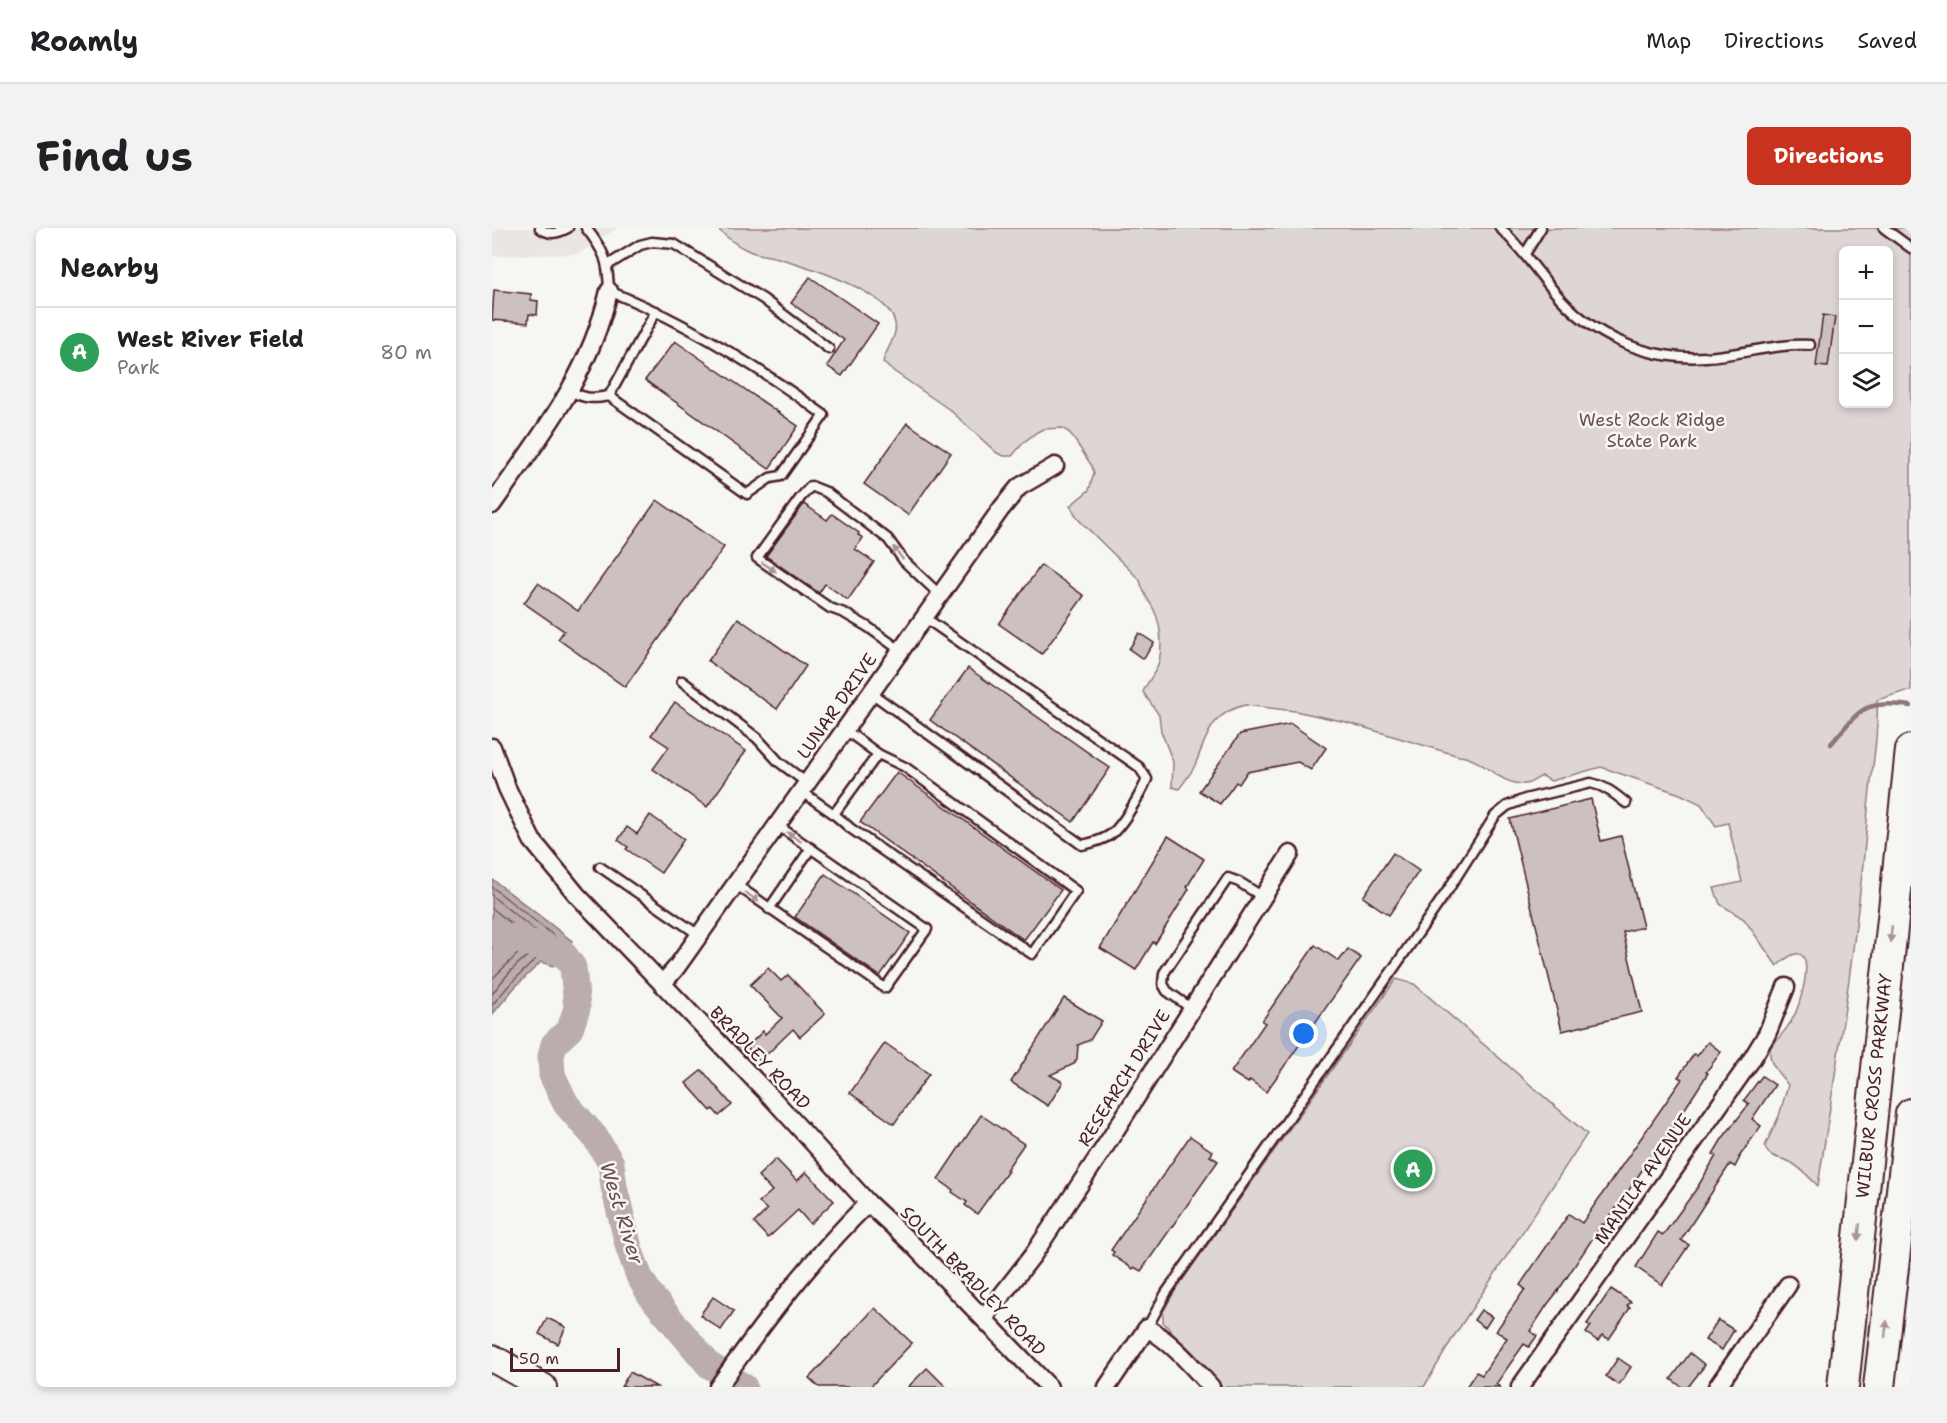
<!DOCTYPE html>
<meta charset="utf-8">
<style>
:root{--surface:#fff;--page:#f2f2f2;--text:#202124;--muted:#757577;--line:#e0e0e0;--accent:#c8321e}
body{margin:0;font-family:"Shantell Sans",sans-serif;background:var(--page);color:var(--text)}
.controls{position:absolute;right:18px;top:18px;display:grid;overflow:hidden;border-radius:9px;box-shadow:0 3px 9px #0003}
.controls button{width:54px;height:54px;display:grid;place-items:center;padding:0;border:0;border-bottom:2px solid var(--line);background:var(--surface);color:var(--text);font:30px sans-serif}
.scale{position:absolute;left:18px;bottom:15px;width:110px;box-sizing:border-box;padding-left:6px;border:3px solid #4a1f2b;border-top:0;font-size:16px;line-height:21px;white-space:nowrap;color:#4a1f2b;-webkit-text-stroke:4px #f6f6f2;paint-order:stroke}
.you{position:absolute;left:812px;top:806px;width:21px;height:21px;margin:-15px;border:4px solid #fff;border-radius:50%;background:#1a73e8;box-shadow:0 0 0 9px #1a73e833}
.badge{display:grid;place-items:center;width:39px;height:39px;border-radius:50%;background:var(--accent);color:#fff;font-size:20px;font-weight:700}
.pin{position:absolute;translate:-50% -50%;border:3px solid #fff;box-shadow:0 2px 6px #0006}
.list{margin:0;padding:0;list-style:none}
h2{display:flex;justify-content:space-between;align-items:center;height:78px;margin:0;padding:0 24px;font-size:26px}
h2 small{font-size:20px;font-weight:400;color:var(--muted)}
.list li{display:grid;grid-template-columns:39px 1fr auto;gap:18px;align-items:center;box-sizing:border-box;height:90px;padding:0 24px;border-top:2px solid var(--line)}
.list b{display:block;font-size:22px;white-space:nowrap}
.list p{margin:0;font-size:20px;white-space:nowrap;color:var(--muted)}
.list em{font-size:20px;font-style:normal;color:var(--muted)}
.icon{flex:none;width:33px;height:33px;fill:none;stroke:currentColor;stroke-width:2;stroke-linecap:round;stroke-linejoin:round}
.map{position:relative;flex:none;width:1419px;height:1159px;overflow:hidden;border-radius:9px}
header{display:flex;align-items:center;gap:36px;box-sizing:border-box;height:84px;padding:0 30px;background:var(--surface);border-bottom:2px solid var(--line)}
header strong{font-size:28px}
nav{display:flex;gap:33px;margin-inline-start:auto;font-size:21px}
.intro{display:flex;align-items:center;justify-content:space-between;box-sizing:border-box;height:144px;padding:0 36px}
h1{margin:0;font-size:42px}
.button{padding:15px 27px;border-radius:9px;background:var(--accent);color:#fff;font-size:21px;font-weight:700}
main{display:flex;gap:36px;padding:0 36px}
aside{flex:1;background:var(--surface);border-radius:9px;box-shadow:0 3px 9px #0003}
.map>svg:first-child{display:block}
.built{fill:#e9e6e3}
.green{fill:#ddd6d5;stroke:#947a80;stroke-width:1.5;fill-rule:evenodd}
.water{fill:#bbadae;stroke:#8e747a;stroke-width:1.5}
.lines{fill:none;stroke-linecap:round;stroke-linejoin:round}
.shore{stroke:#77585f;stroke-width:1.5}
.stream{stroke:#8e747a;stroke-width:4.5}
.river{stroke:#bbadae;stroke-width:27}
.building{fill:#ccc1c0;stroke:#4a1f2b;stroke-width:1.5}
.service-casing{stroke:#4a1f2b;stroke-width:13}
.minor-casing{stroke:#4a1f2b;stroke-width:21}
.primary-casing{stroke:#4a1f2b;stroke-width:30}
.motorway-casing{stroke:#4a1f2b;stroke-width:34}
.service{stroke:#f6f6f2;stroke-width:8}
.minor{stroke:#f6f6f2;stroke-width:16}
.primary{stroke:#f6f6f2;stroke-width:26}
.motorway{stroke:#f6f6f2;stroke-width:30}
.oneway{fill:#a99598}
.labels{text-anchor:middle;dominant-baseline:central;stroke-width:5;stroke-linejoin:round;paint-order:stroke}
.park-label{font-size:18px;fill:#6f4d56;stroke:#f6f6f2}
.street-label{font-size:18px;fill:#4a1f2b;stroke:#f6f6f2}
.water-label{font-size:20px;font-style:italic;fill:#6c4a52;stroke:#f6f6f2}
</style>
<header>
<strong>Roamly</strong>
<nav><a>Map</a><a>Directions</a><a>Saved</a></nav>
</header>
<div class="intro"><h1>Find us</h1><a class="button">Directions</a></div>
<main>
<aside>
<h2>Nearby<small></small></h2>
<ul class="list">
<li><span class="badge" style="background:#2e9e5b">A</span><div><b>West River Field</b><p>Park</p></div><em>80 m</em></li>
</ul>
</aside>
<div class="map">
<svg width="1419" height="1159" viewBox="0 0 1419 1159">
<rect width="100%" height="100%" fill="#f6f6f2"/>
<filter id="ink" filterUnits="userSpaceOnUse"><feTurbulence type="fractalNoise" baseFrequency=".0167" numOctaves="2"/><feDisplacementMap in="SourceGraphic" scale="12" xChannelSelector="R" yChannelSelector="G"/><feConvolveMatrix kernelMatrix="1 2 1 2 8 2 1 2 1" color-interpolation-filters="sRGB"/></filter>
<g filter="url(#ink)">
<polygon class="built" points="0,0 125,0 86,26 0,28"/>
<g class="green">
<path d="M225,0H1419V463H1414L1385,472C1387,508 1379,545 1376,581C1366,707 1345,833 1326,958C1318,950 1310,941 1300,935C1291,929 1275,931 1273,918L1287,888L1296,857C1287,845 1274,834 1279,818C1288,809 1297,799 1302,788C1312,768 1329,698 1285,738L1252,691L1228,676L1222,660L1250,654L1236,595L1224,598L1209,576L1188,566L1109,539L1059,553L1050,548C1045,550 1038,556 1033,556C1006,557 992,530 967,528L854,494L803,483L753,477C718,485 715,509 703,537C699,546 692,554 687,561L680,559L681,534L669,503L667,487L651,464C654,456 659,451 663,443C672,428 670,398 662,382C657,372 650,364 648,352L587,292L578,278L597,262L602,245L600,238L578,205L570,200L552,201L545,204L532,214L520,228H512L505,225L458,182L397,140L391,134C394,121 406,108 403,95C397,63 314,38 286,30C276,27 264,27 255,22C244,17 234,9 225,0ZM1352,22H1396V176H1352Z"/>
<polygon points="904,751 922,756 1095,906 962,1108 932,1159 730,1159 671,1094 671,1084 684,1061"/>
</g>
<polygon class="water" points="0,651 80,713 61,738 49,734 23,759 0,787"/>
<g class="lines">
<g class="shore">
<polyline points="0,659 71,715 60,730 50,729 45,730 19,755 0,777"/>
<path d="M0,668L60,716L56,722C36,719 12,750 0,766"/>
<polyline points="0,680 40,712 0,751"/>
</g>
<path class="stream" d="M1339,516C1368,482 1371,471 1419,478"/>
<polyline class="river" points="0,704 71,725 81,739 85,780 78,801 62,816 59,828 60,847 74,876 103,909 119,935 122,959 137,1020 147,1048 159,1068 217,1137 252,1159"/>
</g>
<g class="building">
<polygon points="318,49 386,96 350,148 335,138 352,112 299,75"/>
<polygon points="2,62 39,66 39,72 46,73 45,87 37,86 36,95 0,92"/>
<polygon points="1331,87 1343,89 1336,139 1324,138"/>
<polygon points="183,113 306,198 277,241 153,152"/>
<polygon points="415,195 459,225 416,287 372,256"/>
<polygon points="165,272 232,319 133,459 66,411 72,403 32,375 46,355 86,383"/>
<polygon points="312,276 335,292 340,286 367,305 366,307 371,310 363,321 382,334 356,372 333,356 327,365 274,328"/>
<polygon points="549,337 592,368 550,426 507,396"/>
<polygon points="246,390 314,438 285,481 216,433"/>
<polygon points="647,405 662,415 651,431 637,421"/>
<polygon points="476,440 618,540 581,594 438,492"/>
<polygon points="183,474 254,523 215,579 161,541 177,519 159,507"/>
<polygon points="799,496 834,520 819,542 806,534 755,544 747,556 744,554 728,576 707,563 748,506"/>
<polygon points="405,544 569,662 532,712 368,594"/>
<polygon points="1099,571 1109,613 1129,608 1151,699 1131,704 1150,784 1070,803 1018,591"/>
<polygon points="158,587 192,611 169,645 134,621 136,619 126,612 135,599 145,606"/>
<polygon points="676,608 712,631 695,659 697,661 663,716 661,714 644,742 608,720"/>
<polygon points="901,625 927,643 897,687 871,669"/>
<polygon points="333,646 418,705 388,748 303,689"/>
<polygon points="823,717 847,733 856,721 869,730 774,864 758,852 756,855 739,844 773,795 770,793"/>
<polygon points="276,740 289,753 296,747 333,786 308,809 301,801 268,833 255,819 271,803 273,806 290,790 258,757"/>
<polygon points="572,770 610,793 598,812 586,817 585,831 582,836 558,847 571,854 556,878 519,854"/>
<polygon points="1216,814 1229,824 1214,844 1216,845 1158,935 1156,933 1135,965 1112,997 1110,996 1066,1063 1055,1077 1038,1103 1045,1108 1037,1119 1032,1116 1004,1156 1008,1159 974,1159 984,1144 990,1147 1015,1110 1004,1103 1033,1061 1028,1057 1077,986 1090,995 1190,851 1186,849 1202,826 1205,828"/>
<polygon points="393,815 437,846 402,896 358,865"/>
<polygon points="210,842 240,877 227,888 221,881 219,883 194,855"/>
<polygon points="1270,848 1283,857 1260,891 1269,898 1247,929 1248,929 1243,939 1238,936 1189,1012 1197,1017 1170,1057 1144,1039 1166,1004 1171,1007 1205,960 1224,928 1221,926 1230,911 1257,876 1252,872"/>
<polygon points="489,887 532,916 514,942 516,943 485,986 473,977 475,974 460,964 461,962 446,951"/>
<polygon points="698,908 721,924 718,928 726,933 649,1043 642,1039 641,1041 620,1027 622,1024 619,1022"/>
<polygon points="284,931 305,953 314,944 342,973 318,996 306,982 276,1010 262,995 275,982 267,974 280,963 266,948"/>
<polygon points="1119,1061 1139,1074 1135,1078 1138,1080 1117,1111 1110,1107 1106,1113 1094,1105 1099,1098 1095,1096"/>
<polygon points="221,1069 242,1083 229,1102 208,1087"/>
<polygon points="383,1080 420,1115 378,1159 327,1159 317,1150"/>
<polygon points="989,1082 1000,1089 993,1100 982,1092"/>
<polygon points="55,1090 74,1099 66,1116 47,1106"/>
<polygon points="1226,1092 1242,1102 1230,1122 1213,1112"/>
<polygon points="1198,1125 1213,1137 1196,1159 1190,1159 1179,1151"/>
<polygon points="1126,1130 1139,1139 1127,1157 1114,1148"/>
<polygon points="435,1140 454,1159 416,1159"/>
<polygon points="138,1144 165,1159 129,1159"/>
</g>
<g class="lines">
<g class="service-casing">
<g id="service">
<path d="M48,0C58,8 66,5 76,0"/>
<path d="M1008,0C1029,19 1043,41 1061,62C1099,108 1155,133 1214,129C1249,127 1284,115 1318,117"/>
<polyline points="1392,0 1419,20"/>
<polyline points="1033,26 1049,0"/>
<polyline points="116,37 148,17 160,14 182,16 271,71 337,121"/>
<path d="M78,163C93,171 101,171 117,168L255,266L278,250L289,248L332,187C265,138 195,94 117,63C116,32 113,24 94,0"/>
<polyline points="117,168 164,83"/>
<polyline points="408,422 376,399 352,385 338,380 265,330 309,269 319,258 334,264 396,311 412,333 447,366"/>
<polyline points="190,453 265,510 287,534 315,555"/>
<path d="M378,464L590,617C600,615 609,613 618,607C630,599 649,565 655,551L647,539L432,389"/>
<polyline points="309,563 342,586 358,600 540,726 584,663 413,539 386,526 352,501"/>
<polyline points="342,586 386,526"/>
<polyline points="108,639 207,707"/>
<polyline points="243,656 393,760 435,701 285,597"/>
<polyline points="277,681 319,620"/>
<polyline points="700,781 675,763 671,756 672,745 736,650 747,654 771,669"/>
<path d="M655,1100L674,1065L904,737L956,662L1003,588L1015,578L1033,571L1099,555C1113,558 1123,566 1134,575"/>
</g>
</g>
<g class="minor-casing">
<g id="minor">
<path d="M0,277C49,207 97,149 117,63"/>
<polyline points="0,519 15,560 40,612 85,667 280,870 376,975 418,1014 557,1159"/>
<polyline points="171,755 184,740 509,281 527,259 563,238"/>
<polyline points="492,1090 541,1027 616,914 798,626"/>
<path d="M226,1159C271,1095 320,1030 376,975"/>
<path d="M615,1159L655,1100C681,1115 699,1137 719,1159"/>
<polyline points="1028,1159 1258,834 1275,806 1294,759"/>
<polyline points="1225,1159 1296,1057"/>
</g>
</g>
<g class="primary-casing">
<polyline id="primary" points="0,1130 51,1159"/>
</g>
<g class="motorway-casing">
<g id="motorway">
<polyline points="1351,1159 1419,522"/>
<polyline points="1387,1159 1419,886"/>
</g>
</g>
<use href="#service" class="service"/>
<use href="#minor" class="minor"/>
<use href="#primary" class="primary"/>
<use href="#motorway" class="motorway"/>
</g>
<defs><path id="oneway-solid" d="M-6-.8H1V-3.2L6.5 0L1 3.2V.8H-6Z" transform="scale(1.5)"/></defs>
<g class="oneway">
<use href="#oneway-solid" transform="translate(406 325) rotate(-127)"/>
<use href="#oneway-solid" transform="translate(277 339) rotate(34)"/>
<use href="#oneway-solid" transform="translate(302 609) rotate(-146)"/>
<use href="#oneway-solid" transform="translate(260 669) rotate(35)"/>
<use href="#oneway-solid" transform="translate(1399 706) rotate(96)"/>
<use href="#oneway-solid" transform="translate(1367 1004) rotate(96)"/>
<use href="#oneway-solid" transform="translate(1394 1101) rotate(-83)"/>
</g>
</g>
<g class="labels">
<g class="park-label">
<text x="1160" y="192">West Rock Ridge<tspan x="1160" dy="21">State Park</tspan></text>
</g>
<g class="street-label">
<text transform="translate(345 478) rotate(-55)">LUNAR DRIVE</text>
<text transform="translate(268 830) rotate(46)">BRADLEY ROAD</text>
<text transform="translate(632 850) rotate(-58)">RESEARCH DRIVE</text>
<text transform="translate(1382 858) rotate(-84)">WILBUR CROSS PARKWAY</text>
<text transform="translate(1151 951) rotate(-55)">MANILA AVENUE</text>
<text transform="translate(481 1053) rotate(46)">SOUTH BRADLEY ROAD</text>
</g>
<g class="water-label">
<text transform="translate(130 985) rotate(73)">West River</text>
</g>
</g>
</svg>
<div class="controls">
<button>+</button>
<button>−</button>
<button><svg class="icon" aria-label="layers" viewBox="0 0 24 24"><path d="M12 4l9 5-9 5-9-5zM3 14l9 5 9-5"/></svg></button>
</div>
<div class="scale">50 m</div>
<div class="you"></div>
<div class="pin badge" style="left:921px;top:941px;background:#2e9e5b">A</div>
</div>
</main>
